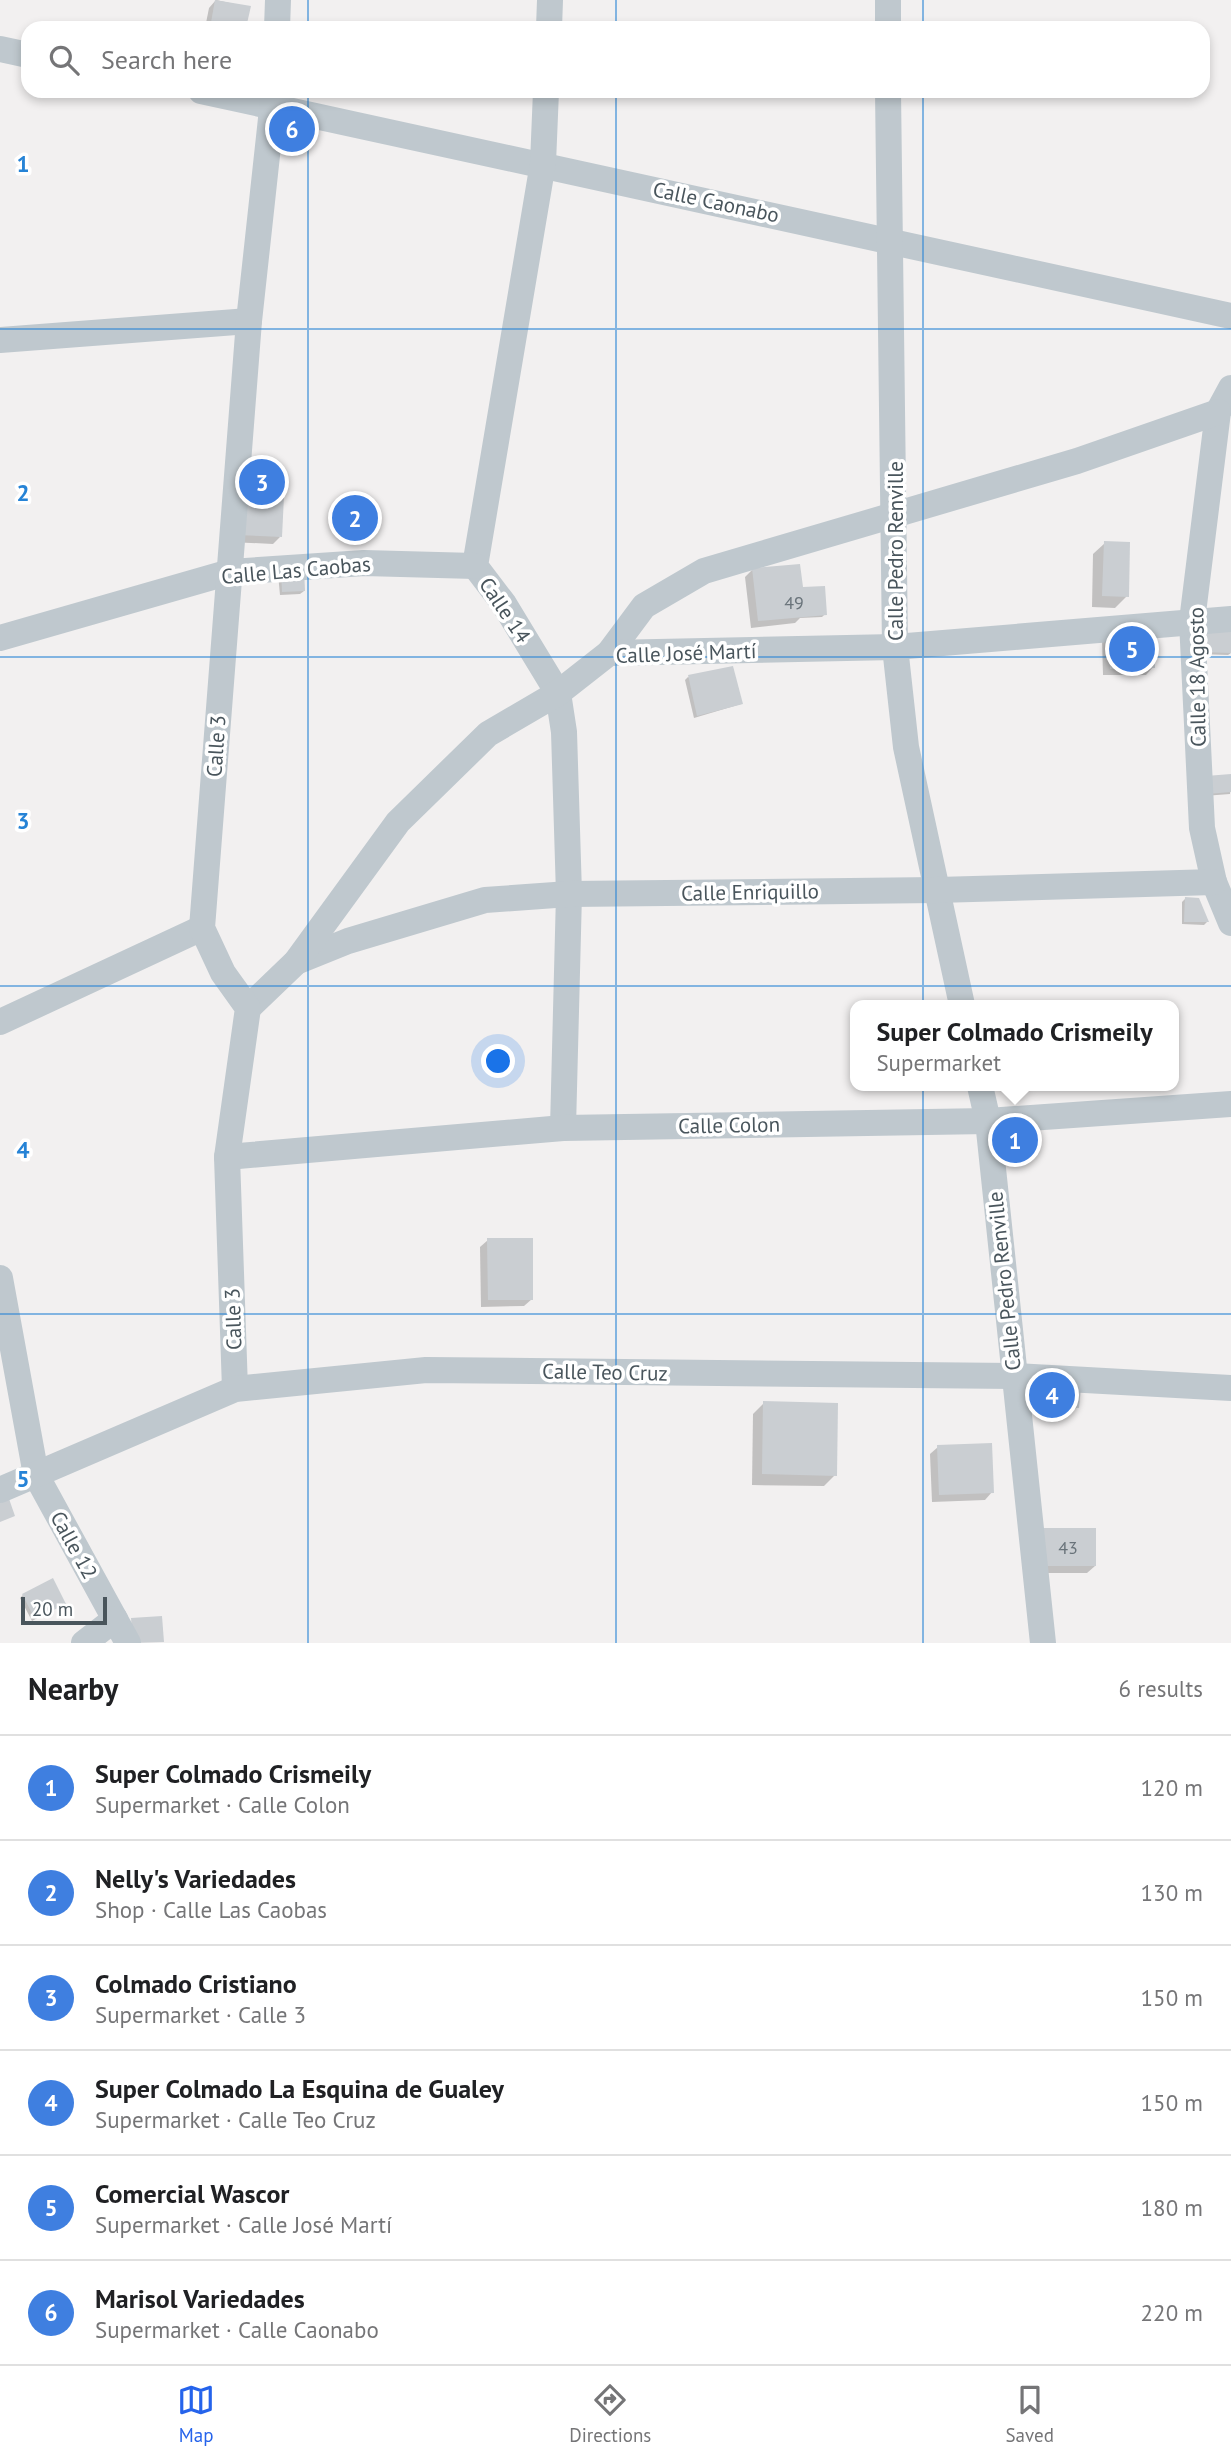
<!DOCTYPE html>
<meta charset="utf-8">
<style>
:root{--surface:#fff;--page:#f2f2f2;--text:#202124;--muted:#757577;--line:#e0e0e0;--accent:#2563eb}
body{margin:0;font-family:"PT Sans",sans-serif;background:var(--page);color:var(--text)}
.scale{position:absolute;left:21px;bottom:18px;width:86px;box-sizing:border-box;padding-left:7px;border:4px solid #49555c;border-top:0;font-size:19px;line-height:24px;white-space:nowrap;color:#49555c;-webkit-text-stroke:5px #fff;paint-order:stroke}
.you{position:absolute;left:499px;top:1062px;width:24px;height:24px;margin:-18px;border:5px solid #fff;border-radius:50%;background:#1a73e8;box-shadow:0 0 0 10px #1a73e833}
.badge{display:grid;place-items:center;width:46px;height:46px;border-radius:50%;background:var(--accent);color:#fff;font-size:23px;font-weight:700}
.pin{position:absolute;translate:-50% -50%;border:4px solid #fff;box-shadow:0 2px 7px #0006}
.popup{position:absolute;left:850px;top:1000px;width:329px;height:91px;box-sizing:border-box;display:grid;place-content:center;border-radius:14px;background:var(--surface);filter:drop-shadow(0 2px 5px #0005);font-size:23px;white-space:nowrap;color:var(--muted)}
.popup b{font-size:26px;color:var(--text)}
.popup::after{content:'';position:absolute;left:50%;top:100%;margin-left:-14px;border:14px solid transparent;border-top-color:var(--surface)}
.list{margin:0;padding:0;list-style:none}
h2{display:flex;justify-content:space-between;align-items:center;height:91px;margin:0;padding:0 28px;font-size:30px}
h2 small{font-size:23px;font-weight:400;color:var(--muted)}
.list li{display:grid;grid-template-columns:46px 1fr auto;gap:21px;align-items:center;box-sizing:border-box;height:105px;padding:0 28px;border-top:2px solid var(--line)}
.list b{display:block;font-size:26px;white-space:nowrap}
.list p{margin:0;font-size:23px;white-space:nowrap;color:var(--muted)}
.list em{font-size:23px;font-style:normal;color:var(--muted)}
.icon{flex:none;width:38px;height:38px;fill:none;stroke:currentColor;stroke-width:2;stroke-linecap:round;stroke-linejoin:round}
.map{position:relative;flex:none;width:1231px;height:1643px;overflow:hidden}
.search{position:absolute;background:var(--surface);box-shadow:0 4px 10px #0003;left:21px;right:21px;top:21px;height:77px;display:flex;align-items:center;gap:18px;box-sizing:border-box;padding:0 24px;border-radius:21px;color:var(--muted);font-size:26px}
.sheet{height:721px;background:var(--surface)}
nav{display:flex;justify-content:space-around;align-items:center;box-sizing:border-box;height:98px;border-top:2px solid var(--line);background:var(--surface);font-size:19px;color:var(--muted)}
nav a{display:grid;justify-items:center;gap:4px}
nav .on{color:var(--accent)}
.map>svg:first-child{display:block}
.shadow{fill:#0003}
.building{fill:#caced2}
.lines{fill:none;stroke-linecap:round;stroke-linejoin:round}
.street{stroke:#bfc8ce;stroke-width:26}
.grid{fill:none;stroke:#2683d6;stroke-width:2;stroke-opacity:0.55}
.labels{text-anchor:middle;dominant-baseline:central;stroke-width:7;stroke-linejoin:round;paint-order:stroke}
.number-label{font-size:18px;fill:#69737a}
.street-label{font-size:21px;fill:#49555c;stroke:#fff}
.grid-label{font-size:23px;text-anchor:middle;font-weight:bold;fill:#2683d6;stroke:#fff;stroke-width:7;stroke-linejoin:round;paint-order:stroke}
</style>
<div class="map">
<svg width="1231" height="1643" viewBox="0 0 1231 1643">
<rect width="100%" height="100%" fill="#f2f0f0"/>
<g class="shadow">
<polygon points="216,0 248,7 244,28 205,28 209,8"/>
<polygon points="283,117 301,143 298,146 277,143"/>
<polygon points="232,498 280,537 273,544 230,542"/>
<polygon points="347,501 362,536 359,539 342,538 344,505"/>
<polygon points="1105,543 1127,596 1115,608 1092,607 1093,554"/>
<polygon points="752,570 801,592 825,614 822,617 800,618 795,623 751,628 745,577"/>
<polygon points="278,574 304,591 300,594 280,595"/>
<polygon points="1202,627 1231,653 1228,655 1198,654"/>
<polygon points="1110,633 1153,667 1146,675 1103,675 1102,640"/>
<polygon points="688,677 741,704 694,718 685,680"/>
<polygon points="1231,776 1230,794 1204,796"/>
<polygon points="1185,899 1197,899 1207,922 1204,925 1182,924 1182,902"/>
<polygon points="1000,1136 1026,1149 1022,1152 1000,1154"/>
<polygon points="488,1240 532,1299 524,1306 481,1307 480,1247"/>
<polygon points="1026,1385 1077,1407 1070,1414 1017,1409"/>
<polygon points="764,1403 835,1475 824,1486 752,1485 753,1414"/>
<polygon points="938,1447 992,1492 985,1500 932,1502 930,1454"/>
<polygon points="1039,1530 1095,1566 1087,1573 1033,1573"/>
<polygon points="23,1595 63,1604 32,1621 20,1598"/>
</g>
<g class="building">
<polygon points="215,0 251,6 246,28 210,28"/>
<polygon points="282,115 306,118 303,144 279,141"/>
<polygon points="239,473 285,476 282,537 236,535"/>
<polygon points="347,500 365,500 364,537 345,536"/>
<polygon points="1104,541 1130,542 1129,597 1102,596"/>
<polygon points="800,564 803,587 825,586 827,615 758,621 752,568"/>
<polygon points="304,568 305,591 282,592 281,569"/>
<polygon points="1201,626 1231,626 1231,653 1200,652"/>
<polygon points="1155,630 1155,668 1110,669 1109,631"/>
<polygon points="733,666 743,704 697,716 688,675"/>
<polygon points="1231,774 1231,792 1207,794 1206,776"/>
<polygon points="1185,897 1199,898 1209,922 1184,922"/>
<polygon points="1026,1120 1027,1150 1003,1151 1002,1131"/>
<polygon points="487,1238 533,1238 533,1300 488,1300"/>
<polygon points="1026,1383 1081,1388 1079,1408 1024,1403"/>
<polygon points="763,1401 838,1403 837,1476 762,1474"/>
<polygon points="992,1443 994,1493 939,1495 937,1445"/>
<polygon points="7,1493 15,1516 0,1522 0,1495"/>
<rect x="1039" y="1528" width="57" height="38"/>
<polygon points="53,1578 66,1604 35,1619 22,1594"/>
<polygon points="162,1616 164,1642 133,1643 131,1618"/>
</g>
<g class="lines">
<g class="street">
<polyline points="888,0 888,28"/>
<polyline points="277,28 278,0"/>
<polyline points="549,28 550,0"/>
<polyline points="0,49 28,55"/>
<polyline points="201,91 1231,316"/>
<polyline points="546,91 543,163 475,566 504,604 558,693 564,732 569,894 563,1128"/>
<polyline points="888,91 895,647 906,747 962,1005"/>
<polyline points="0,340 249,321"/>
<polyline points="1231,388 1218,412 1192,621 1202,828 1214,882 1231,923"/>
<polyline points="0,638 230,572 364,563 475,566"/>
<polyline points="609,653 644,606 704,571 1077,461 1218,412"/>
<polyline points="296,962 348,941 485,900 569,894 937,890 1214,882"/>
<polyline points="248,1008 296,962 398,822 488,734 558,693 609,653 895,647 1231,619"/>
<polyline points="0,1022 202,928"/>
<polyline points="980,1086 988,1121 1043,1643"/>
<polyline points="227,1157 563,1128 988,1121 1231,1104"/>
<polyline points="0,1278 36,1475 128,1643"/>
<polyline points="235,1389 227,1157 248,1008 223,973 202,928 249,321 274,91"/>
<polyline points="0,1490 235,1389 426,1370 1014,1376 1231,1388"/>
<polyline points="84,1643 115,1619"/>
</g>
</g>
<path class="grid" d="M308,0V28M616,0V28M923,0V28M308,91V1643M616,91V1643M923,91V1643M0,329H1231M0,657H1231M0,986H1231M0,1314H1231"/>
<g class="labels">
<g class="number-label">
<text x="794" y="602">49</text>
<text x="1068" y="1547">43</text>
</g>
<g class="street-label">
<text transform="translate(716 202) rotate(12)">Calle Caonabo</text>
<text transform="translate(895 551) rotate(-90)">Calle Pedro Renville</text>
<text transform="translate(296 570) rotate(-5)">Calle Las Caobas</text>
<text transform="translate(505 610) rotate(56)">Calle 14</text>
<text transform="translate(686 653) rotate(-2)">Calle José Martí</text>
<text transform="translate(1197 677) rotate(-91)">Calle 18 Agosto</text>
<text transform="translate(216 746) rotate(-86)">Calle 3</text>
<text transform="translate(750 892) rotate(-1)">Calle Enriquillo</text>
<text transform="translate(729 1125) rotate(-1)">Calle Colon</text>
<text transform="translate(1004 1281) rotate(-96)">Calle Pedro Renville</text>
<text transform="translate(233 1319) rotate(-92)">Calle 3</text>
<text transform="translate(605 1372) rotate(1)">Calle Teo Cruz</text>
<text transform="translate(74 1545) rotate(61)">Calle 12</text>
</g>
</g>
<g class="grid-label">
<text x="23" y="172">1</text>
<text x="23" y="501">2</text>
<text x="23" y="829">3</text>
<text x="23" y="1158">4</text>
<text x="23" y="1487">5</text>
</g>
</svg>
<div class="scale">20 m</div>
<div class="you"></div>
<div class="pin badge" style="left:1015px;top:1140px;background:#3f7fe0">1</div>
<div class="popup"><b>Super Colmado Crismeily</b>Supermarket</div>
<div class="pin badge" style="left:355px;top:518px;background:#3f7fe0">2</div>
<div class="pin badge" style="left:262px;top:482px;background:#3f7fe0">3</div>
<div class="pin badge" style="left:1052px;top:1395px;background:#3f7fe0">4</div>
<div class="pin badge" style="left:1132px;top:649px;background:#3f7fe0">5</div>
<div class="pin badge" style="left:292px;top:129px;background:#3f7fe0">6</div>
<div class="search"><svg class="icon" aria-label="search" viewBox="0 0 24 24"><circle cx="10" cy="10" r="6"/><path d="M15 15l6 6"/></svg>Search here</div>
</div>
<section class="sheet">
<h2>Nearby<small>6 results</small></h2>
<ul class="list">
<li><span class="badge" style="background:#3f7fe0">1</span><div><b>Super Colmado Crismeily</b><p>Supermarket · Calle Colon</p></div><em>120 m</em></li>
<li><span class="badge" style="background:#3f7fe0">2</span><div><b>Nelly's Variedades</b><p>Shop · Calle Las Caobas</p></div><em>130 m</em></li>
<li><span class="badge" style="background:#3f7fe0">3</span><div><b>Colmado Cristiano</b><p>Supermarket · Calle 3</p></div><em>150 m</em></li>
<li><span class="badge" style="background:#3f7fe0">4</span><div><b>Super Colmado La Esquina de Gualey</b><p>Supermarket · Calle Teo Cruz</p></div><em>150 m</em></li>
<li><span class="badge" style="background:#3f7fe0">5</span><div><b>Comercial Wascor</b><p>Supermarket · Calle José Martí</p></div><em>180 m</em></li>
<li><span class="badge" style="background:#3f7fe0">6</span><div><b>Marisol Variedades</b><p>Supermarket · Calle Caonabo</p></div><em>220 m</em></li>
</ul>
</section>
<nav>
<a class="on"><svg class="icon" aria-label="map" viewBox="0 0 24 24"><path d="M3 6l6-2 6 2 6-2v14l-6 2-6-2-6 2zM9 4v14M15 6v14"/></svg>Map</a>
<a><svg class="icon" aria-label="directions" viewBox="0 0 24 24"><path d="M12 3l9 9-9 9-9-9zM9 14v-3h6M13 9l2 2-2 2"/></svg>Directions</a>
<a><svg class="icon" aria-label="saved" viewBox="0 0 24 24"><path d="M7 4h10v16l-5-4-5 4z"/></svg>Saved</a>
</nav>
